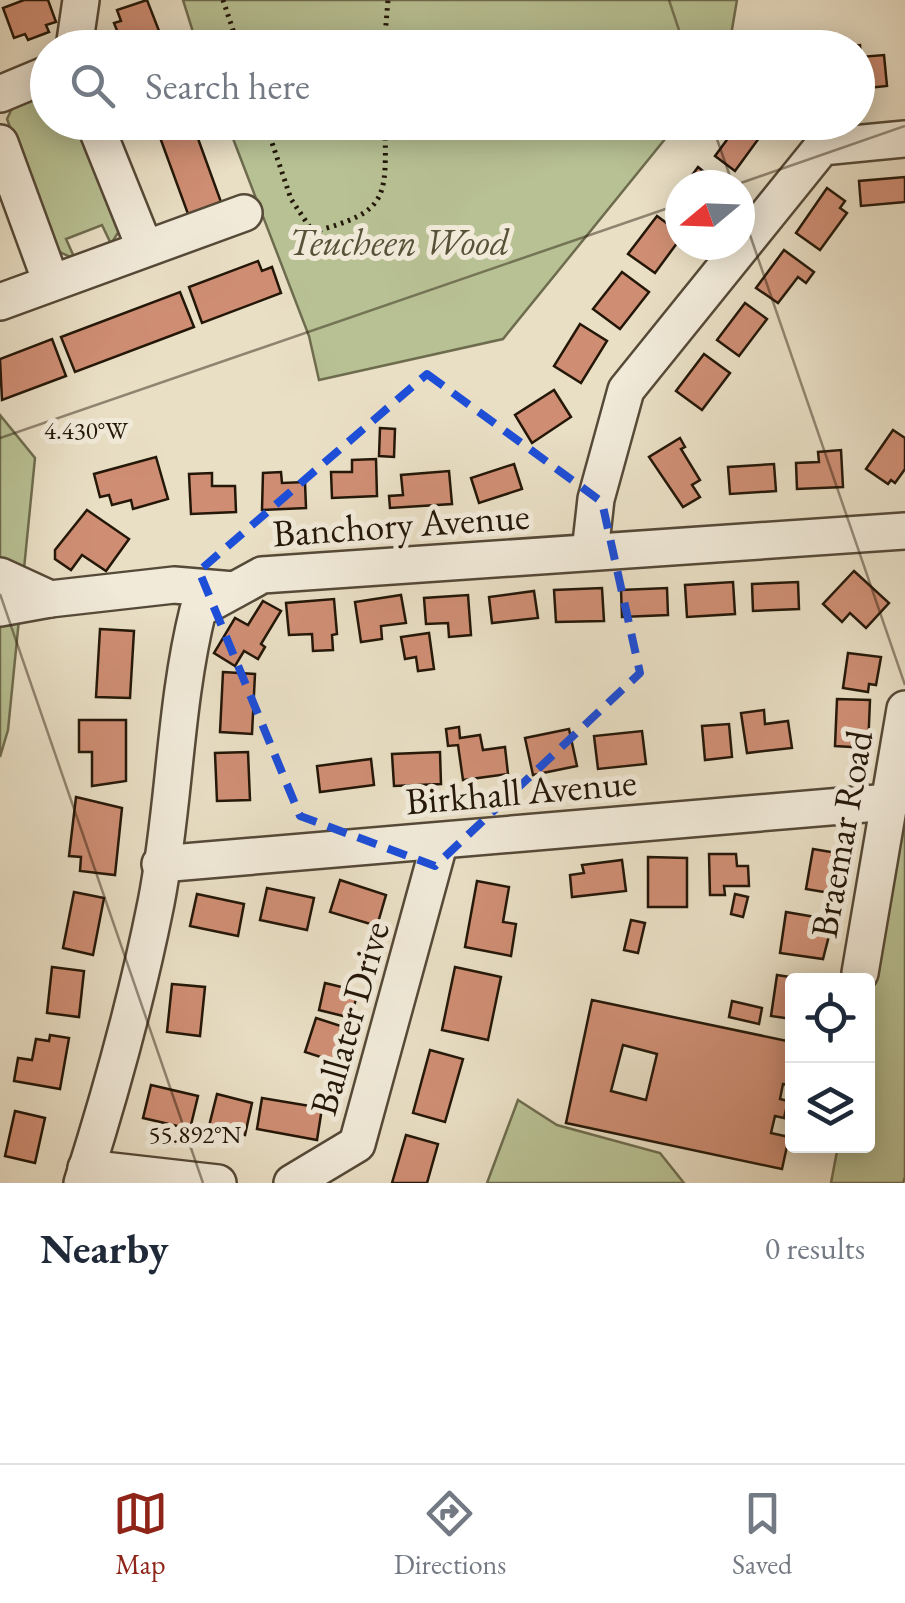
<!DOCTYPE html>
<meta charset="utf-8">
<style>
:root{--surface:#fff;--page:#f2f2f3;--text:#1f2937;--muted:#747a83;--line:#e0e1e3;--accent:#8f2418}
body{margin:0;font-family:"EB Garamond",serif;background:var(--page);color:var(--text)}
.controls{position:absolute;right:30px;bottom:30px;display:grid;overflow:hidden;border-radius:10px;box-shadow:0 5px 25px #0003}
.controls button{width:90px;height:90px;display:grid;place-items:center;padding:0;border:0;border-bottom:2px solid var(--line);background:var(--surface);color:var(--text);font:50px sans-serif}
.compass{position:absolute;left:665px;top:170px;width:90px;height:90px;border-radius:50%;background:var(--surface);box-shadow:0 5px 25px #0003;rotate:251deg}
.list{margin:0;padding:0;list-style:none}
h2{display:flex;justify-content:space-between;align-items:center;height:130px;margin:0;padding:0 40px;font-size:42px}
h2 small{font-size:32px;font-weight:400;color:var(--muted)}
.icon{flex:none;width:55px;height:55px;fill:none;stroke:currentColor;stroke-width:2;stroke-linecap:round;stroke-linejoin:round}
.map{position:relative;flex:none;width:905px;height:1183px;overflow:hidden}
.search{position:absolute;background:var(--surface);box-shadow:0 5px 25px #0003;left:30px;right:30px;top:30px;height:110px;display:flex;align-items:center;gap:25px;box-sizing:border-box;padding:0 35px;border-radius:55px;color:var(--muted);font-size:38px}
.sheet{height:280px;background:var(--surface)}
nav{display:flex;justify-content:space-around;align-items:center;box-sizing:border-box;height:140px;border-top:2px solid var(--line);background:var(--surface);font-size:28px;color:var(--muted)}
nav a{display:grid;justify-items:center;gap:5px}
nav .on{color:var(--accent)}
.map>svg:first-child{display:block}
.green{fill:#b8c194;stroke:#6e6c4e;stroke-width:2.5}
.building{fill:#cf8e74;stroke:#241708;stroke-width:2.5;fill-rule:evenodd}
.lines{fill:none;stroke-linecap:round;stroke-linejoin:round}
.minor-casing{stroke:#554937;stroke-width:40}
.path{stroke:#241708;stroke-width:5;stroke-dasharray:2.5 5;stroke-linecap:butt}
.minor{stroke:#f1ead9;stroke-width:35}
.marked{fill:none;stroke:#1d4ed8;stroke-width:8;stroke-dasharray:20 12;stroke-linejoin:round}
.ticks{fill:none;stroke:#241708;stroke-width:2.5;stroke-opacity:0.45}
.labels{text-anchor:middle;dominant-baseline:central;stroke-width:10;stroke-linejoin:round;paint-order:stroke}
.park-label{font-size:38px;font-style:italic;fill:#585239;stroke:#f1ead9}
.street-label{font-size:38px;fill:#241708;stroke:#f1ead9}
.ticks-label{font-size:25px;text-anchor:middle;fill:#241708;stroke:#f1ead9;stroke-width:10;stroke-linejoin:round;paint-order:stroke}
</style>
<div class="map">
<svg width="905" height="1183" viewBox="0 0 905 1183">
<rect width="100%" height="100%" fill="#e9dfc5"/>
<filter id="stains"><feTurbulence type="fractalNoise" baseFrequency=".002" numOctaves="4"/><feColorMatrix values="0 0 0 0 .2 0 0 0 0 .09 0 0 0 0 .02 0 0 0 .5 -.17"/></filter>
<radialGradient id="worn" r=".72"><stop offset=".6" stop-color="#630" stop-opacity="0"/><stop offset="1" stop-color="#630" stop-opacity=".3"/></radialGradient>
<g class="green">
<polygon points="183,0 737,0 729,47 198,48"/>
<polygon points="47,89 48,122 77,123 121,228 111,244 102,225 66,239 75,259 55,250 7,119 15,102"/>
<polygon points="227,123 678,123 503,339 319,380 309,336"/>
<polygon points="0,415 35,458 8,730 0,757"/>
<polygon points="905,799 905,1177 903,1183 831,1183 838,1146 868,1146 868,1004"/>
<polygon points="518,1100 557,1125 660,1153 684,1183 487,1183"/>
</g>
<g class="building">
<polygon points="24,0 48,0 56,22 46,25 49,32 28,40 25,34 14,38 3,8"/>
<polygon points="147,0 161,36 124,48 114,23 121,21 117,10"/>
<polygon points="860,45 861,57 884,55 887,86 858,89 858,48 837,47"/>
<polygon points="184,122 192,122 221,202 188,214 158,132"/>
<polygon points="740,122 762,134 735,171 715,156"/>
<polygon points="698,167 718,183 717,185 685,185"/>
<polygon points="905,177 905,202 861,206 859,181"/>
<polygon points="827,188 845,201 840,208 847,213 820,250 796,233"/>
<polygon points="657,216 680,233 680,239 655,273 628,254"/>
<polygon points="784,250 814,272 806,283 798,277 778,303 756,288"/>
<polygon points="258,261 262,271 272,267 281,293 202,323 189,287"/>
<polygon points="622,272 649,292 620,329 593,309"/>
<polygon points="180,292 194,327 75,372 61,337"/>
<polygon points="745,303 767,319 739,356 717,340"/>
<polygon points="580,324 607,341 581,383 554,366"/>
<polygon points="52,339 66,376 2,400 0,359"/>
<polygon points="704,354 730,373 702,410 676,391"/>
<polygon points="554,390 571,417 532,443 515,415"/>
<polygon points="380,428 395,429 394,457 379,456"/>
<polygon points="893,430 905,438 905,469 895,483 891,480 888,484 866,469"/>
<polygon points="680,438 685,447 681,449 700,480 692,485 700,497 683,507 649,457"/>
<polygon points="841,450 843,487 797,489 796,463 819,462 818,452"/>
<polygon points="156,457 168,499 133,509 131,500 112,505 109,495 100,497 94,474"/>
<polygon points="376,459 377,496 332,498 331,472 352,472 352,460"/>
<polygon points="514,464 522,489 479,503 471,478"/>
<polygon points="774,464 776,491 730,494 728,467"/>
<polygon points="449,471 452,504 390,508 389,496 403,495 401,475"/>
<polygon points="281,472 282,483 305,482 306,508 262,510 263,473"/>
<polygon points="212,473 212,486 235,486 236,512 191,514 189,474"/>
<polygon points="87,510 129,539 106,571 82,555 71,570 55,559 55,550"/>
<polygon points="854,571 889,603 866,628 850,613 842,622 823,604"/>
<polygon points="733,582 735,614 687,617 685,585"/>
<polygon points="798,582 799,609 753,611 752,584"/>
<polygon points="602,588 604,621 556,622 554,590"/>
<polygon points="667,588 668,615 622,617 621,590"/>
<polygon points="534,591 538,618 492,623 489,597"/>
<polygon points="401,595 406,623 381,626 382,639 361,642 355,602"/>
<polygon points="468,595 471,635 449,637 448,623 426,624 424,598"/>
<polygon points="334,599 337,634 332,635 333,650 313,651 312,634 289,635 286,603"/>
<polygon points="263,601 281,611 261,644 265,647 258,659 244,651 235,666 214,653 235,618 248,625"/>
<polygon points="100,629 134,631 130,698 96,697"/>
<polygon points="429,633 434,669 418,671 416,657 405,659 401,637"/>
<polygon points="848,653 881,657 876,685 869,684 868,692 843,688"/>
<polygon points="223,672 255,674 252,734 220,732"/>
<polygon points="837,699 870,700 868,748 835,746"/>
<polygon points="764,710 765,724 788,721 792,748 747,753 741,713"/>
<polygon points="79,720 126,720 126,781 92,786 92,752 79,752"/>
<polygon points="729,724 732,757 705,760 702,726"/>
<polygon points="459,727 460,738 480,735 483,750 505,747 508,774 463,780 458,745 448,746 446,729"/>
<polygon points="569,729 577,766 533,775 525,738"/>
<polygon points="642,731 646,764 598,769 594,736"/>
<polygon points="248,752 250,800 217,801 215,753"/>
<polygon points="440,752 441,784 394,786 392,754"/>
<polygon points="371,759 374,785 320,792 317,766"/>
<polygon points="76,797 122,808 115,875 80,871 81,857 69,856"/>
<polygon points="813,849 843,854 836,894 806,889"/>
<polygon points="709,854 736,854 737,866 748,866 749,886 724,886 725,895 710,895"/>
<polygon points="648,857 687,858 687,907 648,907"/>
<polygon points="622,860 626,891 572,897 570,875 584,873 582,865"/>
<polygon points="340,880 386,895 377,926 330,912"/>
<polygon points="477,881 509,887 503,922 516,924 511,956 465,947"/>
<polygon points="267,888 314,898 307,930 260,920"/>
<polygon points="74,892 104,898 93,955 63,948"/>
<polygon points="197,894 244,904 238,936 190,926"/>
<polygon points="735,894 748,897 743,917 731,914"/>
<polygon points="786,912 833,920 823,959 780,953"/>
<polygon points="631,920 645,923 638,953 624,950"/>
<polygon points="52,967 84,971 79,1017 47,1013"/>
<polygon points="455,967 501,977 488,1040 442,1030"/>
<polygon points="777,975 816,981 792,981 792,1019 771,1016"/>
<polygon points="325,983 358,991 351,1018 319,1010"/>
<polygon points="172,984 205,987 200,1036 167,1032"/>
<path d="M592,1000L792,1042V1086L783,1084L780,1099L788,1101L784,1118L775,1116L771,1133L789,1137L782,1169L566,1123ZM623,1045L657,1054L646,1100L611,1091Z"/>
<polygon points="732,1001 762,1008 759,1024 729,1017"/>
<polygon points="316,1018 347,1028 336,1062 305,1052"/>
<polygon points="50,1035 69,1038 60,1089 14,1081 18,1058 32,1060 36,1039 49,1041"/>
<polygon points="430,1050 463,1059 445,1122 413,1113"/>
<polygon points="151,1085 198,1096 190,1129 143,1118"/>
<polygon points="217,1094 252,1103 245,1135 209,1126"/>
<polygon points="262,1098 322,1108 317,1140 257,1129"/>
<polygon points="15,1111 45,1118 35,1163 5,1156"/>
<polygon points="406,1135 438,1144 427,1183 392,1183"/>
</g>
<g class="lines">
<g class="minor-casing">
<g id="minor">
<polyline points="74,48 81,0"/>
<polyline points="0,94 48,74"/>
<polyline points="94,122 144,246"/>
<polyline points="0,143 51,282"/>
<polyline points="0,302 244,213"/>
<polyline points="590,552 596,499 626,390 822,147 905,139"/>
<polyline points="0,576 50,599 174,585 234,590"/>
<polyline points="0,608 50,599"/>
<polyline points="160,864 889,802"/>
<polyline points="860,973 905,709"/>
<polyline points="86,1168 218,1183"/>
<path d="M82,1183C111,1092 137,998 156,903C175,806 174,707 198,610L262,575L905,531"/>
<polyline points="292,1183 357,1144 440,841"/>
</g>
</g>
<g class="path">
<polyline points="223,0 239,48"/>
<polyline points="384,48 388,0"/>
<path d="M265,122L291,199L313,232C390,211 386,199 385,122"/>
</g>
<use href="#minor" class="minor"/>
</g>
<path class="marked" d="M427,374L602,502L640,673L435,866L300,816L199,571Z"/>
<path class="ticks" d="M669,0L685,48M711,122L733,185M735,185L905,126M740,206L905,685M0,438L680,204M0,594L203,1183"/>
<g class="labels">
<g class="park-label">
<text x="399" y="241">Teucheen Wood</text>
</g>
<g class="street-label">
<text transform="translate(401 524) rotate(-4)">Banchory Avenue</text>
<text transform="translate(521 791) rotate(-5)">Birkhall Avenue</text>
<text transform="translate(841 834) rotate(-80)">Braemar Road</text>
<text transform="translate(349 1018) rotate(-74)">Ballater Drive</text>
</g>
</g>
<g class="ticks-label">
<text x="86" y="439">4.430°W</text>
<text x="195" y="1143">55.892°N</text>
</g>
<rect width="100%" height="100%" filter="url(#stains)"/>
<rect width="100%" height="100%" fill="url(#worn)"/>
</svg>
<div class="controls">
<button><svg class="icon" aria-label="locate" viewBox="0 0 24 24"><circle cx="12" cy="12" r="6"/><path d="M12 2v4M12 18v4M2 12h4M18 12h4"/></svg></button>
<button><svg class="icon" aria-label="layers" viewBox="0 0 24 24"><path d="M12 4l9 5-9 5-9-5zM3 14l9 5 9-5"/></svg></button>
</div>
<svg class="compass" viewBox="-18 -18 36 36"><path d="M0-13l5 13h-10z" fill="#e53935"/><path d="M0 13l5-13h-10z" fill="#747a83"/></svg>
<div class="search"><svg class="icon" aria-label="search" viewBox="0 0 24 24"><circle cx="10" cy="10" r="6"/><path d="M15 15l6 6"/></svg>Search here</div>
</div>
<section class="sheet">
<h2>Nearby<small>0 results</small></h2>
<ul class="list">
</ul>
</section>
<nav>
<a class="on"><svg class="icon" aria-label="map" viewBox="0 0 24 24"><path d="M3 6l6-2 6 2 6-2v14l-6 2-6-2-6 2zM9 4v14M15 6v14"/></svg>Map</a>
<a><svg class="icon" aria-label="directions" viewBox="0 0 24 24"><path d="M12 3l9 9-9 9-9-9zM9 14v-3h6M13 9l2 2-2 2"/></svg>Directions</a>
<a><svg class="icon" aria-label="saved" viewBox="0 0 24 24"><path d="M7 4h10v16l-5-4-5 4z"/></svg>Saved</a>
</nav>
